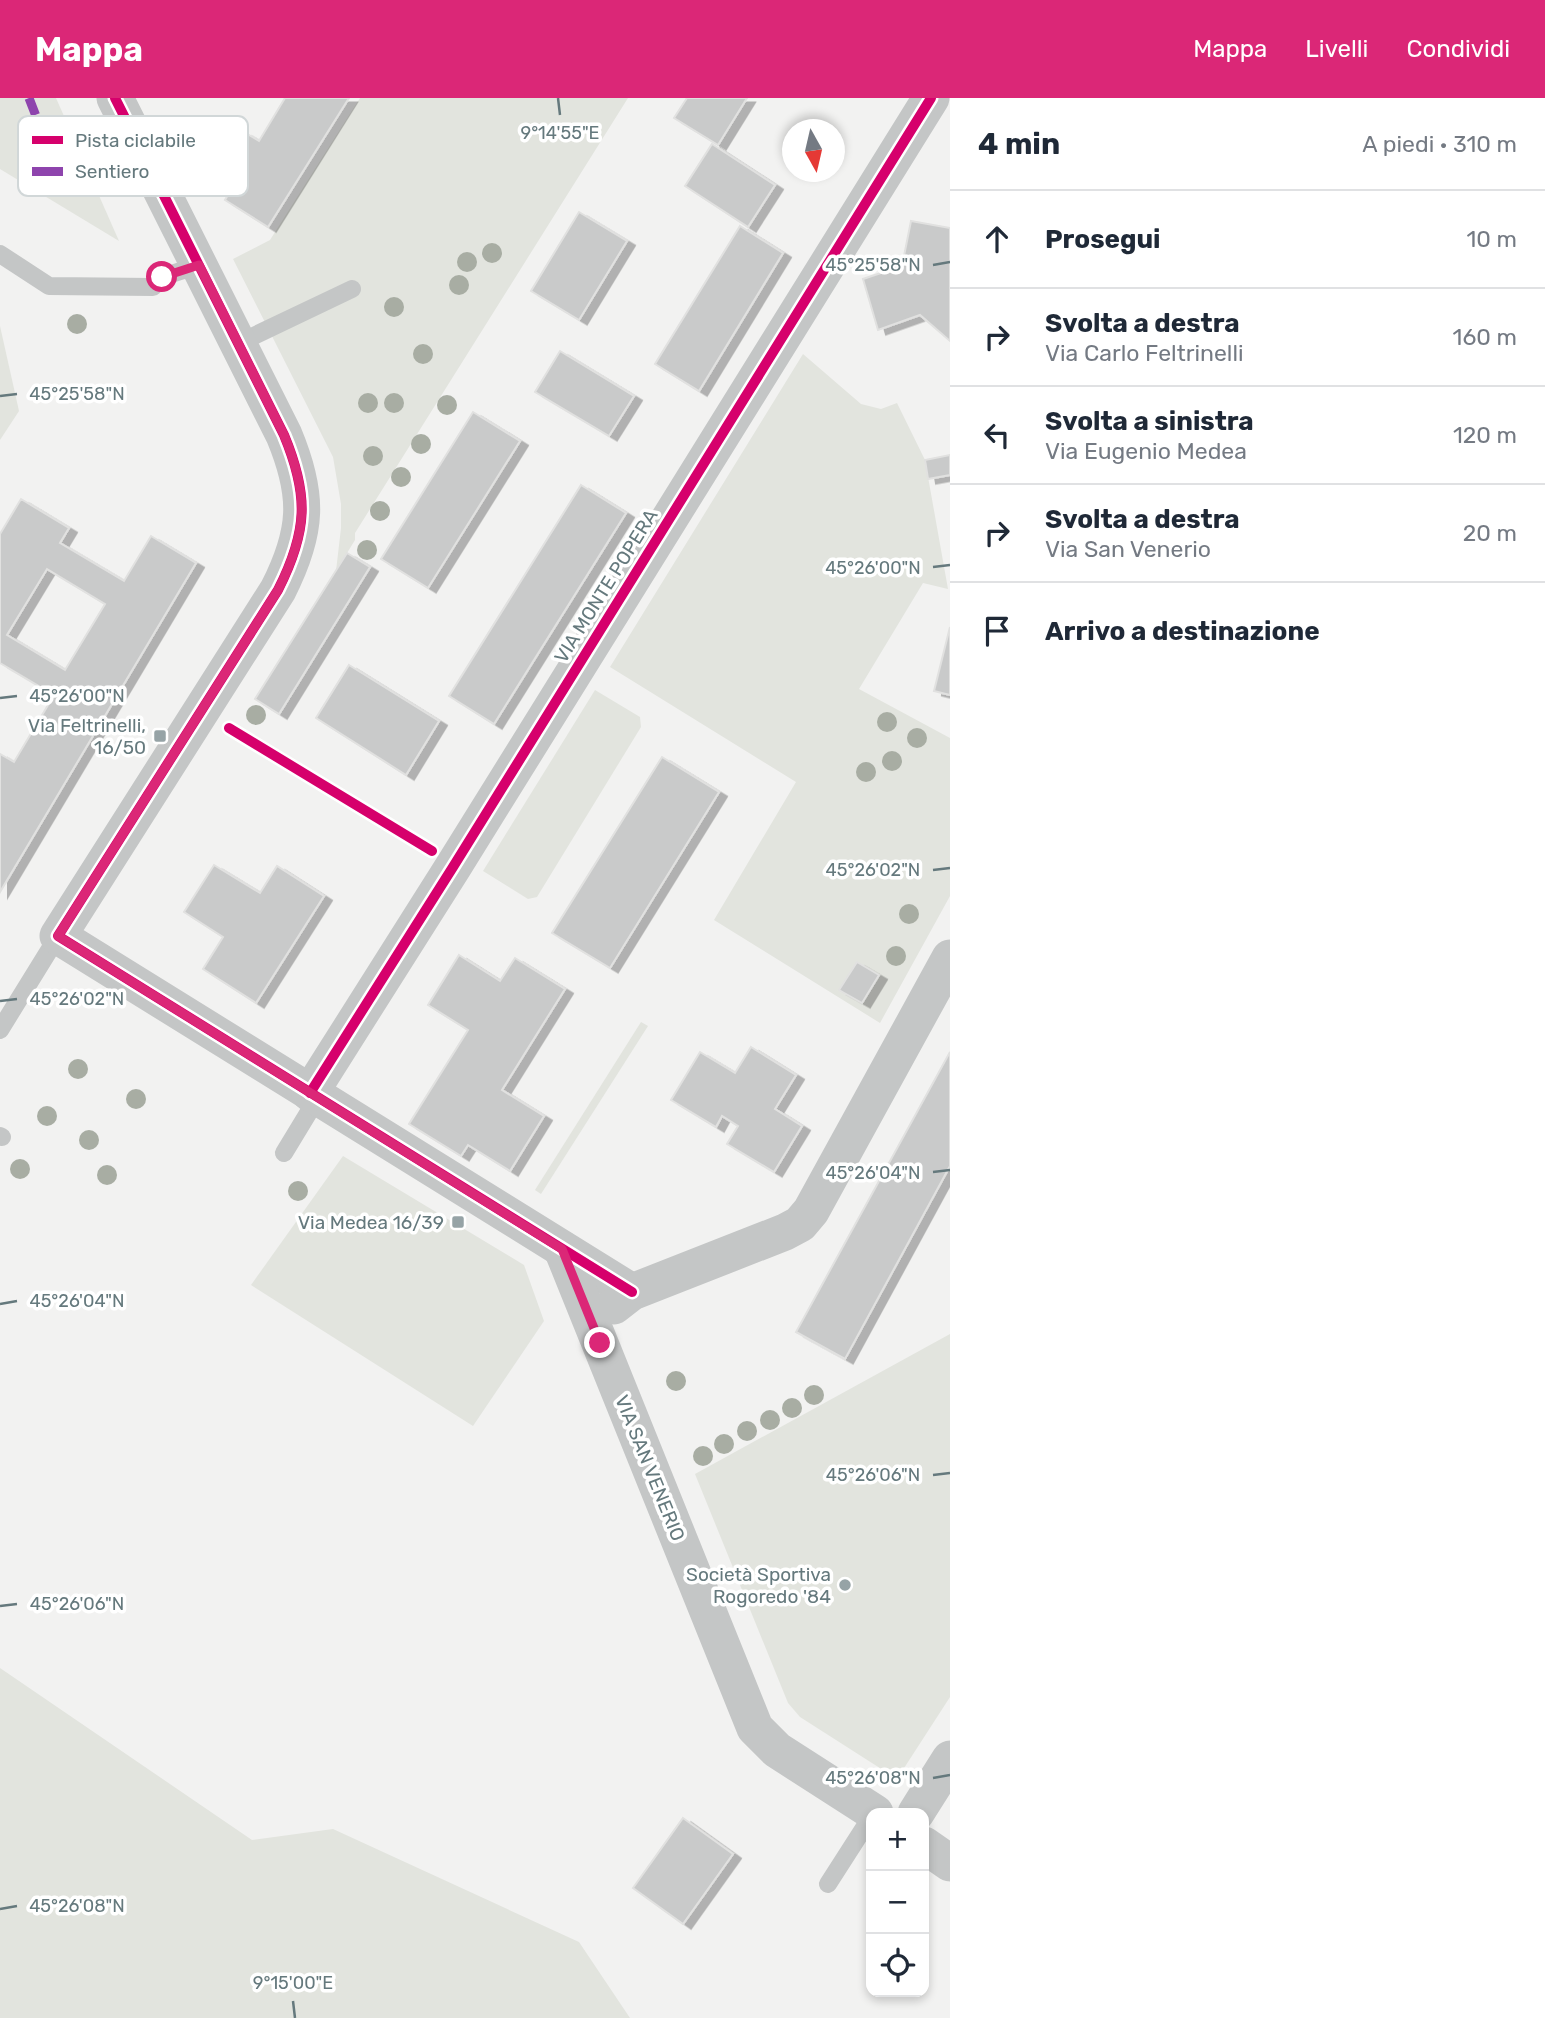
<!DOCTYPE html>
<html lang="it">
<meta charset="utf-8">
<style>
:root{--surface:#fff;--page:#f2f2f3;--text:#1f2937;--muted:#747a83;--line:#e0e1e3;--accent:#db2777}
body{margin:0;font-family:Rubik,sans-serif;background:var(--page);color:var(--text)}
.controls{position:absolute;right:21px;bottom:21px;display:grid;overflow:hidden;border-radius:14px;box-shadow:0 4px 10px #0003}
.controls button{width:63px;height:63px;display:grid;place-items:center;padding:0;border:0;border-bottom:2px solid var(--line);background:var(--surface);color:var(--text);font:35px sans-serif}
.compass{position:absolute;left:782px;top:21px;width:63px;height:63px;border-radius:50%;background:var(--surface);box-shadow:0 4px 10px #0003;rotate:172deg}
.stop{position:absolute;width:21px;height:21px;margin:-16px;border:5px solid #db2777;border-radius:50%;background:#fff}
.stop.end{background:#db2777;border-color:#fff;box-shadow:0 2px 7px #0008}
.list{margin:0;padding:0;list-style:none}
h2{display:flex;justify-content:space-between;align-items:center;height:91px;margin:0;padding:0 28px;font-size:30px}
h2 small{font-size:23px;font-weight:400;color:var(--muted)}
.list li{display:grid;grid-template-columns:46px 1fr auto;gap:21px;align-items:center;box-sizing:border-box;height:98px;padding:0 28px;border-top:2px solid var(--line)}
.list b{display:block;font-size:26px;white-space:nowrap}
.list p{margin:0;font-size:23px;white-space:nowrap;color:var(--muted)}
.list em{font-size:23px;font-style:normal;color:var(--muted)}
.icon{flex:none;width:38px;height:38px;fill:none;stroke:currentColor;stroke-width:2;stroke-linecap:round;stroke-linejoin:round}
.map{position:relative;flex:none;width:950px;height:1920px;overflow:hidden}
header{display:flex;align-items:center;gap:42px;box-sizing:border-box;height:98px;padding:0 35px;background:var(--accent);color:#fff}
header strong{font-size:33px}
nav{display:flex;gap:38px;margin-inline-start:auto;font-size:24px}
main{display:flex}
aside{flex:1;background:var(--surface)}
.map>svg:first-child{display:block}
.green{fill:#e2e4de}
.building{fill:#c9caca;stroke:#e1e1e0;stroke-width:2;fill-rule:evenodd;filter:url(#shadow)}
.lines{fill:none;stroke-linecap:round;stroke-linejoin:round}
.lane{stroke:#c4c6c6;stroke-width:18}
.street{stroke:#c4c6c6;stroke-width:37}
.quiet{stroke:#8e44ad;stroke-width:9;stroke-dasharray:18 9;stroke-linecap:butt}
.cycleway-casing{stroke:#fff;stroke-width:15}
.cycleway{stroke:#d6006c;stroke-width:10}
.tree{fill:#a8ada3}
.route{stroke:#db2777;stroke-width:9}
.ticks{fill:none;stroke:#65797d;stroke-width:2.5}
.poi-dot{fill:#96a3a6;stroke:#fff;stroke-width:2.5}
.labels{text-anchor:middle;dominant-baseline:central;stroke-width:7;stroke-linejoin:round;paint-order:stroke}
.street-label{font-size:19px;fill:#65797d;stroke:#fff}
.poi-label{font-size:19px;fill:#65797d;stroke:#fff;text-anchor:end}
.key{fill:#fff;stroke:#d1d7d8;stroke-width:2}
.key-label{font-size:19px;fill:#65797d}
.ticks-label{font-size:18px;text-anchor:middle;fill:#65797d;stroke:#fff;stroke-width:7;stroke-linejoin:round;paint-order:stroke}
</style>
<header>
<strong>Mappa</strong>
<nav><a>Mappa</a><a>Livelli</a><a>Condividi</a></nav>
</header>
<main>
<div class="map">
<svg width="950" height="1920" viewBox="0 0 950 1920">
<defs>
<filter id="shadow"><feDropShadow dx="8" dy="4.5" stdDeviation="0" flood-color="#0004"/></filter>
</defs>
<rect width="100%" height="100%" fill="#f2f2f1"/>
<g class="green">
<polygon points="0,0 56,0 119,143 0,71"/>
<polygon points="360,0 628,0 355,435 355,442 336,473 341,430 341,406 333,359 233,161 270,142"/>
<polygon points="0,228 19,313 0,342"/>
<polygon points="803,256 861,306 881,311 897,305 925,362 948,491 923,485 859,591 950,640 950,798 880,925 714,822 796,684 610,569"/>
<polygon points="595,592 640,619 641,629 537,799 528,801 483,773"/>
<polygon points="641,924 648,928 541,1096 535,1092"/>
<polygon points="343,1058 524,1167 544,1223 473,1328 251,1187"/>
<polygon points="950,1236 950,1599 897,1681 800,1619 788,1605 695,1376"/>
<polygon points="0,1570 252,1742 333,1731 579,1844 630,1920 0,1920"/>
</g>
<g class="building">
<polygon points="285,0 349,0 268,129 225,102 239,78 223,68 244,34 259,43"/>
<polygon points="687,0 747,0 718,47 674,20"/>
<polygon points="712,46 775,87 748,129 685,88"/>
<polygon points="579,114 627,143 579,222 531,193"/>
<polygon points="911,123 950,130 950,243 920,217 878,232 863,181 902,168"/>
<polygon points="740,128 783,155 699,293 655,266"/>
<polygon points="560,253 634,298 609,338 535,294"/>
<polygon points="473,314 520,343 428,490 381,461"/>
<polygon points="950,357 950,377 928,381 925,362"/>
<polygon points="581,387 626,415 494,626 449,598"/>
<path d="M21,401L69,430L60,445L124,483L151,438L196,465L0,794V656L14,664L54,597L0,565V436ZM47,471L105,506L65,572L7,537Z"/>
<polygon points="347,455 370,469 279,616 255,601"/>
<polygon points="950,529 950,597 934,593"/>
<polygon points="349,567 439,623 406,677 316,620"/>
<polygon points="662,659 719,694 610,870 552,835"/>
<polygon points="214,767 260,795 277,768 324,798 256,905 203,871 223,839 184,814"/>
<polygon points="459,857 500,883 515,860 565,891 502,992 544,1018 510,1073 468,1047 461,1058 409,1026 468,932 428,907"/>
<polygon points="857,864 879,877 862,905 839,892"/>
<polygon points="751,949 796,977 775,1011 802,1028 774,1074 727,1046 738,1028 722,1018 716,1029 671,1002 700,954 735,975"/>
<polygon points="950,954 950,1068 845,1261 796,1234"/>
<polygon points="683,1720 733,1756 683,1826 633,1790"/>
</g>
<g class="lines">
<g class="lane">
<polyline points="0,156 49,188 153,189 162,179 199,167"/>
<polyline points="239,245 352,191"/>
<polyline points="0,932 58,838"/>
<polyline points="0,1038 2,1039"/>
<polyline points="284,1055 318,999"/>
<polyline points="828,1786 871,1719"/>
</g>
<g class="street">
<path d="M115,0L284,337C309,397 308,433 278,492L58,838L632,1194"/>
<polyline points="310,995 453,769 931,0"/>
<polyline points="562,1151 755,1630 777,1652 875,1715"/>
<polyline points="614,1208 632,1194 785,1134 800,1126 811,1113 950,860"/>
<polyline points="916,1715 950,1661"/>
<polyline points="924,1747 950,1765"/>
</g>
<polyline class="quiet" points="29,0 36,18 84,76"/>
<g class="cycleway-casing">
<g id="cycleway">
<path d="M115,0L284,337C309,397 308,433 278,492L58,838L632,1194"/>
<polyline points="229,630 432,753"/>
<polyline points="310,995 453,769 931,0"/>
</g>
</g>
<use href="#cycleway" class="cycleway"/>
</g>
<g class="tree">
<circle cx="492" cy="155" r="10"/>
<circle cx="467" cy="164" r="10"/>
<circle cx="459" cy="187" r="10"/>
<circle cx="394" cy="209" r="10"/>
<circle cx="77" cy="226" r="10"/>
<circle cx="423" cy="256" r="10"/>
<circle cx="368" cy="305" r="10"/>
<circle cx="394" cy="305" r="10"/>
<circle cx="447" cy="307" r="10"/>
<circle cx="421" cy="346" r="10"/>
<circle cx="373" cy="358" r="10"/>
<circle cx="401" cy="379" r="10"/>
<circle cx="380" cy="413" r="10"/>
<circle cx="367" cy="452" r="10"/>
<circle cx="256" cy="617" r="10"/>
<circle cx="887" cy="624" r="10"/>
<circle cx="917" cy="640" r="10"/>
<circle cx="892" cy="663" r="10"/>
<circle cx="866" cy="674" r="10"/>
<circle cx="909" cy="816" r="10"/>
<circle cx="896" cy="858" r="10"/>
<circle cx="78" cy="971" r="10"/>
<circle cx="136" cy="1001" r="10"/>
<circle cx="47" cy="1018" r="10"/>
<circle cx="89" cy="1042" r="10"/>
<circle cx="20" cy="1071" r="10"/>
<circle cx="107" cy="1077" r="10"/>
<circle cx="298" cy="1093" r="10"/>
<circle cx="676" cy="1283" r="10"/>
<circle cx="814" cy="1297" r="10"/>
<circle cx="792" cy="1310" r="10"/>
<circle cx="770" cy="1322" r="10"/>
<circle cx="747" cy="1333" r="10"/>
<circle cx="724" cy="1346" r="10"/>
<circle cx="703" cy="1358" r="10"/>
</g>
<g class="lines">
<path class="route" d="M162,179L199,167L284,337C309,397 308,433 278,492L58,838L562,1151L600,1245"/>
</g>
<path class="ticks" d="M558,0L560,17M933,167L950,164M0,298L17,296M933,469L950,467M0,600L17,598M933,772L950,770M0,903L17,901M933,1074L950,1072M0,1206L17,1203M933,1377L950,1375M0,1508L17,1506M933,1680L950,1677M0,1811L17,1808M293,1903L295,1920"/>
<g class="poi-dot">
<rect x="153" y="631" width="14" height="14" rx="3.5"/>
<rect x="451" y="1117" width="14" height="14" rx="3.5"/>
<circle cx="845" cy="1487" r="7"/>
</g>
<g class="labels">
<g class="street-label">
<text transform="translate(606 488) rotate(-58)">VIA MONTE POPERA</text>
<text transform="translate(650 1370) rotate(68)">VIA SAN VENERIO</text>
</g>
<g class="poi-label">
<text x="146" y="627">Via Feltrinelli,<tspan x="146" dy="22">16/50</tspan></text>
<text x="444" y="1124">Via Medea 16/39</text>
<text x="831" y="1476">Società Sportiva<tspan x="831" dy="22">Rogoredo '84</tspan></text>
</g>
</g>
<rect x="18" y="18" width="230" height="80" rx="10" class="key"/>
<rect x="32" y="38" width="31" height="8" fill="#d6006c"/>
<rect x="32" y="69" width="31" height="9" fill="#8e44ad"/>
<g class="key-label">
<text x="75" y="49">Pista ciclabile</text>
<text x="75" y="80">Sentiero</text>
</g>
<g class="ticks-label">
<text x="560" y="41">9°14'55"E</text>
<text x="873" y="173">45°25'58"N</text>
<text x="77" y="302">45°25'58"N</text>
<text x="873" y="476">45°26'00"N</text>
<text x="77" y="604">45°26'00"N</text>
<text x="873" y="778">45°26'02"N</text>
<text x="77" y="907">45°26'02"N</text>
<text x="873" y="1081">45°26'04"N</text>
<text x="77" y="1209">45°26'04"N</text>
<text x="873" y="1383">45°26'06"N</text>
<text x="77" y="1512">45°26'06"N</text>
<text x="873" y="1686">45°26'08"N</text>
<text x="77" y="1814">45°26'08"N</text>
<text x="293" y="1891">9°15'00"E</text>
</g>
</svg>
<div class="controls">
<button>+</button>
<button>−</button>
<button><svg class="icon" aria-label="locate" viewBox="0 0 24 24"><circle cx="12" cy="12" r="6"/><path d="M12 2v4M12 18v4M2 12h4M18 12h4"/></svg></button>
</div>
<svg class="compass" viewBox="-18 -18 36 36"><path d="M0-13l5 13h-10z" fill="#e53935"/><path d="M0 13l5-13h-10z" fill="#747a83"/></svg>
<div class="stop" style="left:162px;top:179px"></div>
<div class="stop end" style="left:600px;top:1245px"></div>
</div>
<aside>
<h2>4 min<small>A piedi · 310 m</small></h2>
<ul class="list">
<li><svg class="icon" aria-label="ahead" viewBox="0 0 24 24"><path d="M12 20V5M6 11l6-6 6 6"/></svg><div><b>Prosegui</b></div><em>10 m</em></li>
<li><svg class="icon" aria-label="right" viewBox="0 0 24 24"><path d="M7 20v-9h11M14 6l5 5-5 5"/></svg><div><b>Svolta a destra</b><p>Via Carlo Feltrinelli</p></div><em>160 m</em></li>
<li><svg class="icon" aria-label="left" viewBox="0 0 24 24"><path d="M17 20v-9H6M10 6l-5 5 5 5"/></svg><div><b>Svolta a sinistra</b><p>Via Eugenio Medea</p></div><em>120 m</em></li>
<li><svg class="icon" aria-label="right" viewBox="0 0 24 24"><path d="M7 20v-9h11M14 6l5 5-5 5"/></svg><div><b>Svolta a destra</b><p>Via San Venerio</p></div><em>20 m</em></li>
<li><svg class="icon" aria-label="arrive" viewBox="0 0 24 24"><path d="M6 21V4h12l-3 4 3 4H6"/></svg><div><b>Arrivo a destinazione</b></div></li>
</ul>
</aside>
</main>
